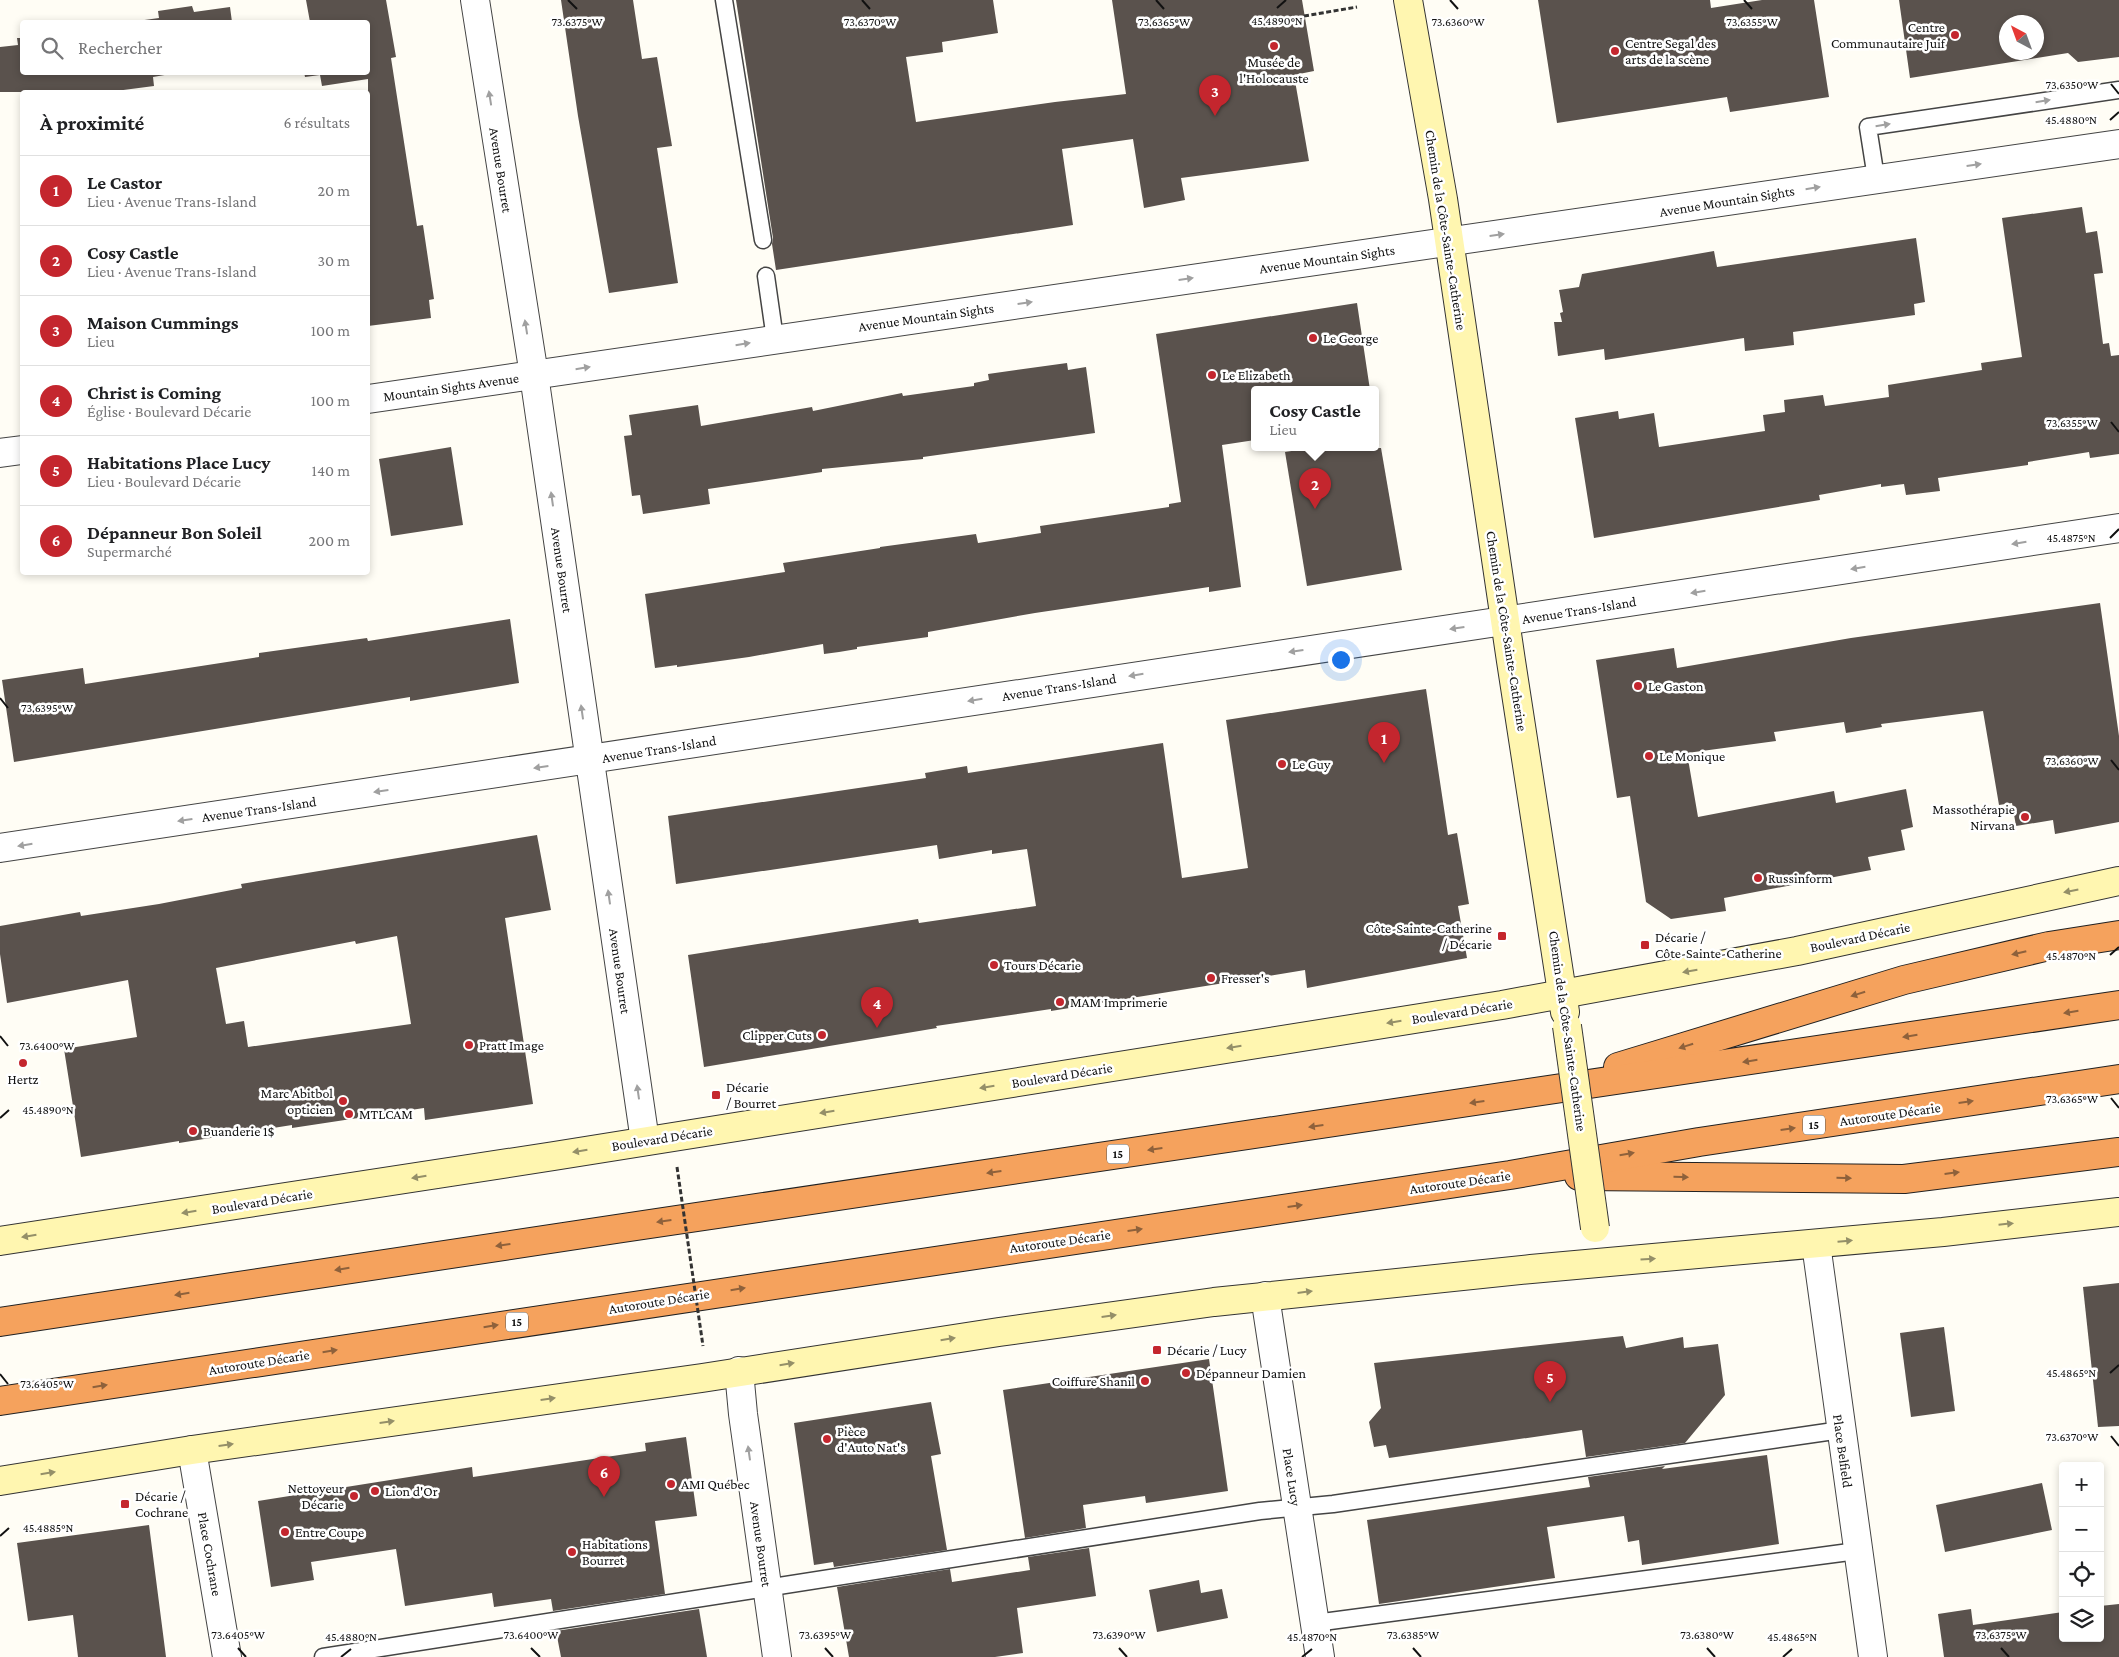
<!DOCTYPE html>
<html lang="fr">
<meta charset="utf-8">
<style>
:root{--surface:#fff;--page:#f2f2f2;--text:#202124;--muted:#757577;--line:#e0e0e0;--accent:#c4262e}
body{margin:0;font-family:"Crimson Pro",serif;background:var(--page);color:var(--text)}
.controls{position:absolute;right:15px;bottom:15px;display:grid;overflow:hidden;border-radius:5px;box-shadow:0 2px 8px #0003}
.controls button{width:45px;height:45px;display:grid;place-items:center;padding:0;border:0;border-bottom:1px solid var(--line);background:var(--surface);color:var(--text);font:25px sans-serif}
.compass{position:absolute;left:1999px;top:15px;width:45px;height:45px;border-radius:50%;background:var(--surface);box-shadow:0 2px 8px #0003;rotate:319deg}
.you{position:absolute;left:1340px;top:659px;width:18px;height:18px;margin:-12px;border:4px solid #fff;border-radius:50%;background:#1a73e8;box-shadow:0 0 0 8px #1a73e833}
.badge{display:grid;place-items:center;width:32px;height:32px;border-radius:50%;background:var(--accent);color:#fff;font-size:16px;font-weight:700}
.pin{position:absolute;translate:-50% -41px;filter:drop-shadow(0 1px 2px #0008)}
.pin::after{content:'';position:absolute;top:26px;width:18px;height:15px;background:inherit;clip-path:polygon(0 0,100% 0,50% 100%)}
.popup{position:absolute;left:1251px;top:386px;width:128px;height:65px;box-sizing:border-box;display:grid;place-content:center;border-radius:5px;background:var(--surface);filter:drop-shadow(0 1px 4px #0005);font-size:16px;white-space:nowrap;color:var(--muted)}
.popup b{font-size:19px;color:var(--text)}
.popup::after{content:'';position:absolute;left:50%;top:100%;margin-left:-10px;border:10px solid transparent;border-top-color:var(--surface)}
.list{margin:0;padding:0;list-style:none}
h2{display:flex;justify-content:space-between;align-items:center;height:65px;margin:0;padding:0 20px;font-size:21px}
h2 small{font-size:16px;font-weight:400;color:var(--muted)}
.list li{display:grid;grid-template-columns:32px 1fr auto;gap:15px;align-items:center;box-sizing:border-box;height:70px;padding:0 20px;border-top:1px solid var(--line)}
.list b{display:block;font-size:19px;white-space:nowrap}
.list p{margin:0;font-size:16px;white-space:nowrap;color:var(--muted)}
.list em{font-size:16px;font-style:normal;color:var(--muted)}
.icon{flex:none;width:28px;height:28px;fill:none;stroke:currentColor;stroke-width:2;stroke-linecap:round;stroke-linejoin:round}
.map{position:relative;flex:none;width:2119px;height:1657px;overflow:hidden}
.search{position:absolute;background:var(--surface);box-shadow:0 2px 8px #0003;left:20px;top:20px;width:350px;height:55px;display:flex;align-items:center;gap:12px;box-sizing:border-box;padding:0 18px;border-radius:5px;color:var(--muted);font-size:19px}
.panel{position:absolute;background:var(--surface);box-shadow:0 2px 8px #0003;left:20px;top:90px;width:350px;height:485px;border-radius:5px}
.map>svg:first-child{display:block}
.building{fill:#5a524d;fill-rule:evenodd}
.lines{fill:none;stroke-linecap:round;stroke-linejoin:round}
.lane-casing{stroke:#444;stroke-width:19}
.street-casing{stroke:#444;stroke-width:30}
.secondary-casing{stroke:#333;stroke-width:30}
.highway-casing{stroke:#222;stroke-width:30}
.path{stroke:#333;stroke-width:3;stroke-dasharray:5 2.5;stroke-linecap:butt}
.lane{stroke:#fff;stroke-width:16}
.street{stroke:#fff;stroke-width:28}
.secondary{stroke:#fff6b0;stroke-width:28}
.highway{stroke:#f5a25d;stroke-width:28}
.secondary-bridge-casing{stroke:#333;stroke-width:30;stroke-linecap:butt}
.path-bridge{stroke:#333;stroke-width:3;stroke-dasharray:5 2.5;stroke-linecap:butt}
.secondary-bridge{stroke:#fff6b0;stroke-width:28}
.oneway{fill:#a0a0a0}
.oneway2{fill:#948f68}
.oneway3{fill:#8e613b}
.ticks{fill:none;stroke:#111;stroke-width:2}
.poi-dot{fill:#c4262e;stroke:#fff;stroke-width:2}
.labels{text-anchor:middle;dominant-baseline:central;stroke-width:5;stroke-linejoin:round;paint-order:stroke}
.shield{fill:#fff;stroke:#585858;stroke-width:1}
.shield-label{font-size:12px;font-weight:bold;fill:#111}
.poi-label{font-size:14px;fill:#111;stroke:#fff;text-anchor:start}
.street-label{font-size:14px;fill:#111;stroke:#fff}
.ticks-label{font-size:12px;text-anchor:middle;fill:#111;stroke:#fff;stroke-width:5;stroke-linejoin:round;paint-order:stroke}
</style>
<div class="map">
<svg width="2119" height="1657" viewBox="0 0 2119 1657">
<rect width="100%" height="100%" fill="#fffdf5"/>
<g class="building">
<polygon points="306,0 386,0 396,57 391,58 417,226 423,225 434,299 429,300 431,318 368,326 368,79 322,86 320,75 305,77 304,72 368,72 368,22 310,22"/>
<polygon points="561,0 633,0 642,59 657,57 672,146 657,148 678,283 609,293 578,116"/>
<polygon points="736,0 993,0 998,33 942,42 943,52 906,57 916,122 1055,102 1126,94 1112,0 1302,0 1314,71 1294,75 1309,161 1181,178 1185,200 1144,208 1133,139 1062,149 1073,225 776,270 772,244 773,238"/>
<polygon points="1538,0 1710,0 1711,8 1762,0 1814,0 1829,97 1730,112 1727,97 1557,123"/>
<path d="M1899,0H2119V57L2078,62L2068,53L1910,78ZM2006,22H2036V52H2006Z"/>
<polygon points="192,6 194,12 230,7 232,22 130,22 159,18 158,11"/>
<polygon points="17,38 22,38 22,72 182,72 153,77 154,86 108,92 0,92 0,47 18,45"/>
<polygon points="2082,207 2086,233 2097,231 2100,251 2103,273 2094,274 2103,344 2109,343 2111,356 2119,355 2119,454 2090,458 2089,452 2028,462 2028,465 1938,478 1940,491 1906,495 1904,484 1881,487 1881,484 1819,495 1820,500 1594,538 1575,418 1618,411 1619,419 1654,413 1659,447 1765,431 1763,415 1785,412 1784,400 1823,395 1825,406 1889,397 1888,385 1982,370 1981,363 2022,357 2002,218"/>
<polygon points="1916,238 1925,302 1914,304 1915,315 1793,332 1794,345 1745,351 1744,338 1605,360 1604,349 1558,356 1554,322 1562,322 1560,313 1563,312 1559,290 1579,287 1582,274 1714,251 1717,267"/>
<polygon points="1357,303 1370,390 1255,390 1255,440 1222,445 1241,587 1209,592 1209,587 1035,613 928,632 928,637 857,647 857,649 839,652 824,654 823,644 749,657 677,667 677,665 655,668 645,594 785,572 783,563 880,548 880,547 976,534 978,543 1041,533 1040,526 1169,507 1169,504 1181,502 1156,334"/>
<polygon points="1067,363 1068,370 1086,367 1095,433 923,457 923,459 822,469 822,472 708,489 710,504 643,514 640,495 632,496 624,436 632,435 629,415 698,405 701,426 812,407 813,411 902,393 903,396 974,386 974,383 989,380 988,374"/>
<polygon points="451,447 463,525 391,536 379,459"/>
<polygon points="1311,448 1381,448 1402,570 1307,586 1285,452"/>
<polygon points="2100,603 2119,736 2119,822 2055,834 2053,820 2016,826 2012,803 1999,805 1983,711 1881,724 1882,727 1846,733 1844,722 1774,732 1776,741 1687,753 1698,817 1834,791 1836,803 1906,789 1913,827 1901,830 1905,850 1868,857 1871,870 1724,898 1726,911 1671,919 1646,902 1630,796 1617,798 1596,660 1674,648 1677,668 1851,638"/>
<polygon points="510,619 519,683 410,701 410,697 14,762 2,680 83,668 85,684 259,657 259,653 367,638 368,641"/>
<polygon points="1426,689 1448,835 1457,833 1469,904 1458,906 1467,958 1307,988 1305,970 1051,1011 1051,1009 936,1026 937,1028 704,1067 688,955 918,919 919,923 1036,906 1027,849 992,854 992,850 939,859 937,845 676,884 668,816 926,778 925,773 967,766 968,773 1163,743 1182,878 1248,868 1226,720"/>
<path d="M537,835L551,910L505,918L533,1104L425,1120L424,1108L292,1128V1125L179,1143V1141L81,1157L64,1049L137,1037L128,980L7,1003L0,954V926L80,912L81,916L159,904L242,888L241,884ZM397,936L411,1024L248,1047L244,1021L226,1024L216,968L355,941L356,944Z"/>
<polygon points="2119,1283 2119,1426 2098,1427 2083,1287"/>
<polygon points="1944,1327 1955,1411 1911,1417 1900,1333"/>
<polygon points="1623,1336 1626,1348 1683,1337 1684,1348 1718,1344 1725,1395 1685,1443 1586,1457 1582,1430 1389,1458 1386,1445 1374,1447 1369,1422 1381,1408 1374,1363"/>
<polygon points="1209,1359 1228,1491 1146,1503 1145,1496 1083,1505 1086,1528 1025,1538 1003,1390"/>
<polygon points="931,1402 941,1454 931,1456 947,1550 834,1567 833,1562 814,1565 794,1423"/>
<polygon points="686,1437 697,1516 655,1521 665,1594 553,1611 551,1599 494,1607 492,1593 405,1606 396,1549 311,1562 314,1580 271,1587 258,1501 472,1467 473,1477 646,1451 645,1443"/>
<polygon points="1767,1455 1779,1544 1642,1565 1639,1540 1628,1542 1624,1516 1547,1527 1555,1578 1379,1604 1367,1520 1590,1487 1588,1477 1665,1466 1662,1469"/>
<polygon points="2042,1483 2052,1530 1945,1552 1936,1505"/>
<polygon points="149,1525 166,1657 78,1657 73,1615 28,1621 17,1543"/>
<polygon points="1089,1548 1096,1596 1017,1608 1023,1653 995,1657 849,1657 837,1587 950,1569 952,1582 1030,1570 1028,1557"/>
<polygon points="1199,1580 1201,1593 1222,1589 1228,1618 1157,1632 1149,1590"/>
<polygon points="2119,1604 2119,1657 1944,1657 1938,1614 1971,1609 1973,1625 2063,1612 2063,1638 2100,1638 2100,1606"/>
<polygon points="699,1609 707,1657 561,1657 556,1631"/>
</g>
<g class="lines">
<g class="lane-casing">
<g id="lane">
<polyline points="724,0 763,240"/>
<polyline points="1876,178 1868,127 2119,90"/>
<polyline points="766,276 775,339"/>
<polyline points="1315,1623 1857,1551"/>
<polyline points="323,1657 1260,1511 1333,1504 1841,1430"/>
</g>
</g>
<g class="street-casing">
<g id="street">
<polyline points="475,0 534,375 645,1141"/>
<polyline points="368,399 2119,144"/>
<polyline points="0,453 22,450"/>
<polyline points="0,848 2119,528"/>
<polyline points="1816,1244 1873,1657"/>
<polyline points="1265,1296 1320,1657"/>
<polyline points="739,1371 743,1414 777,1657"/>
<polyline points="192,1450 227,1657"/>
</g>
</g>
<g class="secondary-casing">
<g id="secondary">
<polyline points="1408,0 1443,199 1511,661 1565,1012"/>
<polyline points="0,1241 554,1156 1502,1005 1797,951 2119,881"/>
<polyline points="0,1481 192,1450 702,1378 999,1332 1214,1302 1531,1269 1943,1232 2119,1212"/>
</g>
</g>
<g class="highway-casing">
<g id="highway">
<polyline points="1618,1067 1904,980 2049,946 2119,935"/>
<polyline points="1579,1176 1904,1179 2119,1152"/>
<path d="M0,1322C706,1214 1413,1112 2119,1005"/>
<polyline points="0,1401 1510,1175 1699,1142 2119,1079"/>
</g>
</g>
<polyline class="path" points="1304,16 1357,7"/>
<use href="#lane" class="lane"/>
<use href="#street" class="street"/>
<use href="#secondary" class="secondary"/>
<use href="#highway" class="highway"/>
<g class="secondary-bridge-casing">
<polyline id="secondary-bridge" points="1567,1026 1595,1228"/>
</g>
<polyline class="path-bridge" points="677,1167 703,1346"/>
<use href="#secondary-bridge" class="secondary-bridge"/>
</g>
<defs><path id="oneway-solid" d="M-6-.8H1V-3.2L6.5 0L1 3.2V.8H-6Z" transform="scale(1.25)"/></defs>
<g class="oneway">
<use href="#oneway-solid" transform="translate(490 98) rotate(-99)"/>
<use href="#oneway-solid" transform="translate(2043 101) rotate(-9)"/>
<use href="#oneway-solid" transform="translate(1883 125) rotate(-9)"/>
<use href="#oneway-solid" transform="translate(1974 165) rotate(-8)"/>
<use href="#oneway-solid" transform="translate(1813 188) rotate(-9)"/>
<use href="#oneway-solid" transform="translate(1497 235) rotate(-8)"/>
<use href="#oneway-solid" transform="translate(1186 279) rotate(-8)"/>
<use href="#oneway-solid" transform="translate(1025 303) rotate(-8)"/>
<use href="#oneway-solid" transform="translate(526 327) rotate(-99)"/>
<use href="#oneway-solid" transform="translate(743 344) rotate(-9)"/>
<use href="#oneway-solid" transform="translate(583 368) rotate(-9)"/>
<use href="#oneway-solid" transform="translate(552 499) rotate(-98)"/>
<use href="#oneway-solid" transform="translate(2019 543) rotate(171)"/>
<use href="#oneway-solid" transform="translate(1858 568) rotate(171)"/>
<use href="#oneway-solid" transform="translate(1698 592) rotate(171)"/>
<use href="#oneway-solid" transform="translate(1457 628) rotate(172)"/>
<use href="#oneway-solid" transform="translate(1296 651) rotate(172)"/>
<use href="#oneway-solid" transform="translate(1136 675) rotate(171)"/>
<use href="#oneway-solid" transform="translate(975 700) rotate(171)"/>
<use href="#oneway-solid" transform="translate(582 712) rotate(-98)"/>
<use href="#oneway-solid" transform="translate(541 767) rotate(172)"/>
<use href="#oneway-solid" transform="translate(381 791) rotate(172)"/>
<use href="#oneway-solid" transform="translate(185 820) rotate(172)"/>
<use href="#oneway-solid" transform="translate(25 845) rotate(171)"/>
<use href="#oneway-solid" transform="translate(609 897) rotate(-98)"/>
<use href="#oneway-solid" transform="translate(638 1092) rotate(-98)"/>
<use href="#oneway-solid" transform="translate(749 1453) rotate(-98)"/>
</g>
<g class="oneway2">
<use href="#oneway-solid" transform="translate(2071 891) rotate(169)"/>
<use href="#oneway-solid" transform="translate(1690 971) rotate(170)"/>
<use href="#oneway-solid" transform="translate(1394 1022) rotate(171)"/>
<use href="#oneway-solid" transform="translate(1234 1047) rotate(171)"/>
<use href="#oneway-solid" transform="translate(987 1087) rotate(171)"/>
<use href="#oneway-solid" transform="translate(827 1112) rotate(171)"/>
<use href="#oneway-solid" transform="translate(580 1151) rotate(171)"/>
<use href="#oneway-solid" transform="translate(419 1177) rotate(171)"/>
<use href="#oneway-solid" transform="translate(189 1212) rotate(171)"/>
<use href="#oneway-solid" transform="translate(2006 1224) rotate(-6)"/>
<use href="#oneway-solid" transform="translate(29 1236) rotate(171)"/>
<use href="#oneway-solid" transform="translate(1845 1241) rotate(-5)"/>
<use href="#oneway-solid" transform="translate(1648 1259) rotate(-4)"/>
<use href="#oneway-solid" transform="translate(1305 1292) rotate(-7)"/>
<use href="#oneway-solid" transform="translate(1109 1316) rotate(-8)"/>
<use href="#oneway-solid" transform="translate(948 1339) rotate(-9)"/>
<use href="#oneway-solid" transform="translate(787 1364) rotate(-9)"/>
<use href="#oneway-solid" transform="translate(548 1399) rotate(-8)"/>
<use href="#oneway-solid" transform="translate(387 1422) rotate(-8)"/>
<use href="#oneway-solid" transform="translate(226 1445) rotate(-8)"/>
<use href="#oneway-solid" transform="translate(48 1473) rotate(-9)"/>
</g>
<g class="oneway3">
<use href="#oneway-solid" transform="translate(2019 953) rotate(167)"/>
<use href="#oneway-solid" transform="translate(1858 994) rotate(163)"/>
<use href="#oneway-solid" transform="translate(2071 1012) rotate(171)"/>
<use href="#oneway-solid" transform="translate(1910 1036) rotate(171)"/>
<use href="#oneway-solid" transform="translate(1686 1046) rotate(163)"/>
<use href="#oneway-solid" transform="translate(1750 1061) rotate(171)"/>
<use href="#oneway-solid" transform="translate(1477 1102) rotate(172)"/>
<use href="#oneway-solid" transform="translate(1966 1102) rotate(-8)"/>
<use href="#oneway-solid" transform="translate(1316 1126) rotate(172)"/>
<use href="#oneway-solid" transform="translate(1788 1129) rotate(-8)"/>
<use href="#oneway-solid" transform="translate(1155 1149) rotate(172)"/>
<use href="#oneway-solid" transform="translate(1627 1154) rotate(-10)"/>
<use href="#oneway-solid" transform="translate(994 1172) rotate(172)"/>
<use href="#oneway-solid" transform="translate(1952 1173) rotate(-7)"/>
<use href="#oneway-solid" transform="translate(1681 1177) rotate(1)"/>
<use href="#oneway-solid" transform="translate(1844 1178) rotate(1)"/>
<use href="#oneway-solid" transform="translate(1295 1206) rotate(-8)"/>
<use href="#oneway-solid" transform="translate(664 1221) rotate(172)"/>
<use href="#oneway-solid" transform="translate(1135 1230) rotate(-8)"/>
<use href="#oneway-solid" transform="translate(503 1245) rotate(172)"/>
<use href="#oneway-solid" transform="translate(342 1269) rotate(171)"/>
<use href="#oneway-solid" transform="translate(738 1289) rotate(-9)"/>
<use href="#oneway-solid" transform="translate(182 1294) rotate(171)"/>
<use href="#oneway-solid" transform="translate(491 1326) rotate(-9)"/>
<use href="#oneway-solid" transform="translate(330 1351) rotate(-9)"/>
<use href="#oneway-solid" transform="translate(100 1386) rotate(-9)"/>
</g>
<path class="ticks" d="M568,0L577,9M862,0L870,9M1156,0L1164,9M1450,0L1458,9M1744,0L1752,9M1277,8L1286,0M2111,84L2119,94M2110,120L2119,112M2111,422L2119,432M2110,538L2119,529M0,698L8,708M2111,760L2119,770M2110,955L2119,947M0,1036L8,1046M2111,1098L2119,1108M0,1118L9,1110M2110,1373L2119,1365M0,1374L8,1384M2111,1436L2119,1446M0,1536L9,1528M238,1648L246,1657M531,1648L540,1657M825,1648L833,1657M1119,1648L1127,1657M1413,1648L1421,1657M1707,1648L1715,1657M2001,1648L2009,1657M341,1657L351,1649M1302,1657L1312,1649M1783,1657L1792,1649"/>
<g class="poi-dot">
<circle cx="1955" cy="35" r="5"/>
<circle cx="1274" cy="46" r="5"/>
<circle cx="1615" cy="51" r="5"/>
<circle cx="1313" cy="338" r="5"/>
<circle cx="1212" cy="375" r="5"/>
<circle cx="1638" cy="686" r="5"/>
<circle cx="1649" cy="756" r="5"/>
<circle cx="1282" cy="764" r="5"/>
<circle cx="2025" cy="817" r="5"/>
<circle cx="1758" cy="878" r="5"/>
<rect x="1497" y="931" width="10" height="10" rx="2.5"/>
<rect x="1640" y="940" width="10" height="10" rx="2.5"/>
<circle cx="994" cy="965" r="5"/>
<circle cx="1211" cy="978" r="5"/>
<circle cx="1060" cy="1002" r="5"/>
<circle cx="822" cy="1035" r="5"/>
<circle cx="469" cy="1045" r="5"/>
<circle cx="23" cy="1063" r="5"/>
<rect x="711" y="1090" width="10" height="10" rx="2.5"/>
<circle cx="343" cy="1101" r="5"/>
<circle cx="349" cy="1114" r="5"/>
<circle cx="193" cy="1131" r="5"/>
<rect x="1152" y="1345" width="10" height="10" rx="2.5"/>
<circle cx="1186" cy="1373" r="5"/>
<circle cx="1145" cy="1381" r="5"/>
<circle cx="827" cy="1439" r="5"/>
<circle cx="671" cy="1484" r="5"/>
<circle cx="375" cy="1491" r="5"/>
<circle cx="354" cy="1496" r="5"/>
<rect x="120" y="1499" width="10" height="10" rx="2.5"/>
<circle cx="285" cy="1532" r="5"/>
<circle cx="572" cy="1552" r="5"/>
</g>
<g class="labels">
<g class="shield">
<rect x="1803" y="1115.5" width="22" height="19" rx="4"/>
<rect x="1107" y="1144.5" width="22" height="19" rx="4"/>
<rect x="506" y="1312.5" width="22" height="19" rx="4"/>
</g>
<g class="shield-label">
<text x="1814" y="1125">15</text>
<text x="1118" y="1154">15</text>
<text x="517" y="1322">15</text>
</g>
<g class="poi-label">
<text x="1945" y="27" text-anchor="end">Centre<tspan x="1945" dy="16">Communautaire Juif</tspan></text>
<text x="1625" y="43">Centre Segal des<tspan x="1625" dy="16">arts de la scène</tspan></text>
<text x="1274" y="62" text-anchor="middle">Musée de<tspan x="1274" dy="16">l'Holocauste</tspan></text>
<text x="1323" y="338">Le George</text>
<text x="1222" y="375">Le Elizabeth</text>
<text x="1648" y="686">Le Gaston</text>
<text x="1659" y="756">Le Monique</text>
<text x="1292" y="764">Le Guy</text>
<text x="2015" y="809" text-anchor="end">Massothérapie<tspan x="2015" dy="16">Nirvana</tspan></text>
<text x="1768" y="878">Russinform</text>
<text x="1492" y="928" text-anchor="end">Côte-Sainte-Catherine<tspan x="1492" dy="16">/ Décarie</tspan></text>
<text x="1655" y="937">Décarie /<tspan x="1655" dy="16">Côte-Sainte-Catherine</tspan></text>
<text x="1004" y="965">Tours Décarie</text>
<text x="1221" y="978">Fresser's</text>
<text x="1070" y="1002">MAM Imprimerie</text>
<text x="812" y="1035" text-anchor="end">Clipper Cuts</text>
<text x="479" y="1045">Pratt Image</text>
<text x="23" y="1079" text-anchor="middle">Hertz</text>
<text x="726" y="1087">Décarie<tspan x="726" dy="16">/ Bourret</tspan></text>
<text x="333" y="1093" text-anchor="end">Marc Abitbol<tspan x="333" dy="16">opticien</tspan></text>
<text x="359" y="1114">MTLCAM</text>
<text x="203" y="1131">Buanderie 1$</text>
<text x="1167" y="1350">Décarie / Lucy</text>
<text x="1196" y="1373">Dépanneur Damien</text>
<text x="1135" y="1381" text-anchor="end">Coiffure Shanil</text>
<text x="837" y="1431">Pièce<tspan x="837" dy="16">d'Auto Nat's</tspan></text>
<text x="681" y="1484">AMI Québec</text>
<text x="344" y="1488" text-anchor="end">Nettoyeur<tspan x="344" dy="16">Décarie</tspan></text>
<text x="385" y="1491">Lion d'Or</text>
<text x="135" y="1496">Décarie /<tspan x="135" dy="16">Cochrane</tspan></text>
<text x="295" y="1532">Entre Coupe</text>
<text x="582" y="1544">Habitations<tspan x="582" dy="16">Bourret</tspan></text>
</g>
<g class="street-label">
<text transform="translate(501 170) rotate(81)">Avenue Bourret</text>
<text transform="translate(1727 201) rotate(-9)">Avenue Mountain Sights</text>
<text transform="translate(1446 230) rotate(81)">Chemin de la Côte-Sainte-Catherine</text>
<text transform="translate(1327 259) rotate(-8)">Avenue Mountain Sights</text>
<text transform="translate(926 317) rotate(-8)">Avenue Mountain Sights</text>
<text transform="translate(451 387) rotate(-8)">Mountain Sights Avenue</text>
<text transform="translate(562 570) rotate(82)">Avenue Bourret</text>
<text transform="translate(1579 610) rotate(-9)">Avenue Trans-Island</text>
<text transform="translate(1507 631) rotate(81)">Chemin de la Côte-Sainte-Catherine</text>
<text transform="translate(1059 687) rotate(-9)">Avenue Trans-Island</text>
<text transform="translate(659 749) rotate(-9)">Avenue Trans-Island</text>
<text transform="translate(259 809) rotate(-8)">Avenue Trans-Island</text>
<text transform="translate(1860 937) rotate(-12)">Boulevard Décarie</text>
<text transform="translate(620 971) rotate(82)">Avenue Bourret</text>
<text transform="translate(1462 1011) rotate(-9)">Boulevard Décarie</text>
<text transform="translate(1568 1031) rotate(82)">Chemin de la Côte-Sainte-Catherine</text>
<text transform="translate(1062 1075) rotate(-9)">Boulevard Décarie</text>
<text transform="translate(1890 1114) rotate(-8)">Autoroute Décarie</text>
<text transform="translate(662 1138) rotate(-9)">Boulevard Décarie</text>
<text transform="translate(1460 1182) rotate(-8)">Autoroute Décarie</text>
<text transform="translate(262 1201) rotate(-9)">Boulevard Décarie</text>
<text transform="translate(1060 1241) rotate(-8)">Autoroute Décarie</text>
<text transform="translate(659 1301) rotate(-9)">Autoroute Décarie</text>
<text transform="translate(259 1362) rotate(-9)">Autoroute Décarie</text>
<text transform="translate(1843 1451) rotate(82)">Place Belfield</text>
<text transform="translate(1292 1477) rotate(81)">Place Lucy</text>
<text transform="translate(761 1544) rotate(82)">Avenue Bourret</text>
<text transform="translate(210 1554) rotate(80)">Place Cochrane</text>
</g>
</g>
<g class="ticks-label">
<text x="1277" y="25">45.4890°N</text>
<text x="1164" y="26">73.6365°W</text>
<text x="577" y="26">73.6375°W</text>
<text x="870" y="26">73.6370°W</text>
<text x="1458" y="26">73.6360°W</text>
<text x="1752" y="26">73.6355°W</text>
<text x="2072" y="89">73.6350°W</text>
<text x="2071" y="124">45.4880°N</text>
<text x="2072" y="427">73.6355°W</text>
<text x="2071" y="542">45.4875°N</text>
<text x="47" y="712">73.6395°W</text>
<text x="2072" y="765">73.6360°W</text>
<text x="2071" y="960">45.4870°N</text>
<text x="47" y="1050">73.6400°W</text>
<text x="2072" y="1103">73.6365°W</text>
<text x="48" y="1114">45.4890°N</text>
<text x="2071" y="1377">45.4865°N</text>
<text x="47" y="1388">73.6405°W</text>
<text x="2072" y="1441">73.6370°W</text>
<text x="48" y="1532">45.4885°N</text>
<text x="238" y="1639">73.6405°W</text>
<text x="531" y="1639">73.6400°W</text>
<text x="825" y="1639">73.6395°W</text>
<text x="1119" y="1639">73.6390°W</text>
<text x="1413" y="1639">73.6385°W</text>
<text x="1707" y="1639">73.6380°W</text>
<text x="2001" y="1639">73.6375°W</text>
<text x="351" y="1641">45.4880°N</text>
<text x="1312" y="1641">45.4870°N</text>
<text x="1792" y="1641">45.4865°N</text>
</g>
</svg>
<div class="controls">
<button>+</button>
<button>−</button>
<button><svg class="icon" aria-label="locate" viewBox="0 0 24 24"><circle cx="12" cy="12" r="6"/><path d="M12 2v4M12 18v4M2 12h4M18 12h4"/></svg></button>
<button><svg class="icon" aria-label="layers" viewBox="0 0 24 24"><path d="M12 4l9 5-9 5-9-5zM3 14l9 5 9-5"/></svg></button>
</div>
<svg class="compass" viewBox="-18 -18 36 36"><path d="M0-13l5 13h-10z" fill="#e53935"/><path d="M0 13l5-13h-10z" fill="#757577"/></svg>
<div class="you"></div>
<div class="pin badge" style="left:1384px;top:763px">1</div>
<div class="pin badge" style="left:1315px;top:509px">2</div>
<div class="popup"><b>Cosy Castle</b>Lieu</div>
<div class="pin badge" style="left:1215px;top:116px">3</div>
<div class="pin badge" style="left:877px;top:1028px">4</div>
<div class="pin badge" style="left:1550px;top:1402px">5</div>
<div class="pin badge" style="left:604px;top:1497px">6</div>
<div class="search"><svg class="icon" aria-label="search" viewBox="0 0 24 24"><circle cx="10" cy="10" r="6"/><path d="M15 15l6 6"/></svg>Rechercher</div>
<section class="panel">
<h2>À proximité<small>6 résultats</small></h2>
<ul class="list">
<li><span class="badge">1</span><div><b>Le Castor</b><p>Lieu · Avenue Trans-Island</p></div><em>20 m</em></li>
<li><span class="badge">2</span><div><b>Cosy Castle</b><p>Lieu · Avenue Trans-Island</p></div><em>30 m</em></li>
<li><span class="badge">3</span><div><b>Maison Cummings</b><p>Lieu</p></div><em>100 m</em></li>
<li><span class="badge">4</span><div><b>Christ is Coming</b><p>Église · Boulevard Décarie</p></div><em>100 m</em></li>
<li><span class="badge">5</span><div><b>Habitations Place Lucy</b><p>Lieu · Boulevard Décarie</p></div><em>140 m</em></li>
<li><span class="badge">6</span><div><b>Dépanneur Bon Soleil</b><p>Supermarché</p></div><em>200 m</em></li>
</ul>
</section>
</div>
